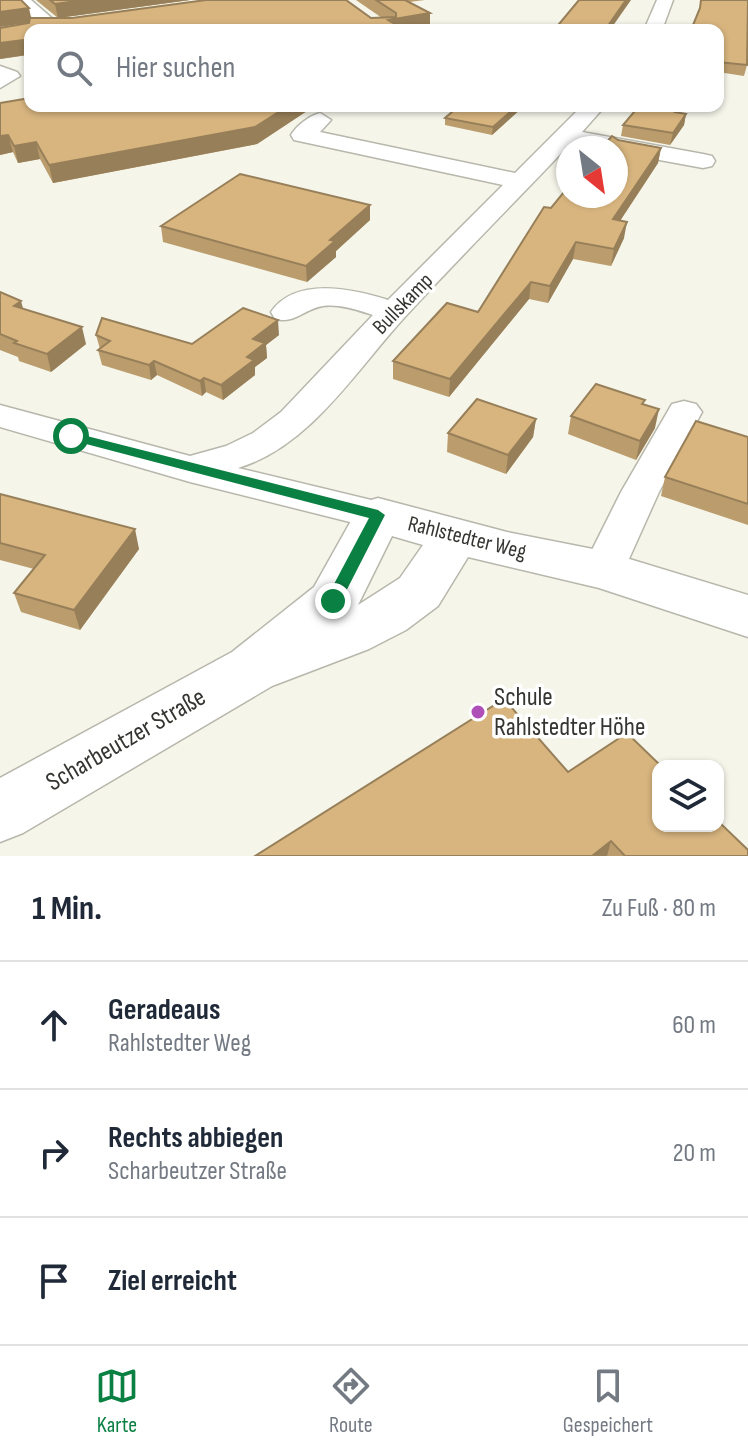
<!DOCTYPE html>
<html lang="de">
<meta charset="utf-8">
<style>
:root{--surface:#fff;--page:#f6f6f7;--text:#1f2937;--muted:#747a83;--line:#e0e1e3;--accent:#0b8043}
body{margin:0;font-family:"Sofia Sans Condensed",sans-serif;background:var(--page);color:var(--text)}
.controls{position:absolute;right:24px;bottom:24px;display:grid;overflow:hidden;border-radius:16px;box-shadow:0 2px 6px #0004}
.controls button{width:72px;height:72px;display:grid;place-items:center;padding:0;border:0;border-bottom:2px solid var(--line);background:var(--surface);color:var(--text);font:40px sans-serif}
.compass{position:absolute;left:556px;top:136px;width:72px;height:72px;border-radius:50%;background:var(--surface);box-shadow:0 2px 6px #0004;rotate:150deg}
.stop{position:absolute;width:24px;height:24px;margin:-18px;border:6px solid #0b8043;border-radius:50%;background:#fff}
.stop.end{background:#0b8043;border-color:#fff;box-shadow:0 2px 8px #0008}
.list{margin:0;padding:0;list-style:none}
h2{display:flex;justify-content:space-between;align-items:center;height:104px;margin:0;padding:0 32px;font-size:34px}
h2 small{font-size:26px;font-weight:400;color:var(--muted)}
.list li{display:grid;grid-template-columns:52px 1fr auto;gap:24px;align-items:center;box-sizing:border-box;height:128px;padding:0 32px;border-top:2px solid var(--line)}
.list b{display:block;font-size:30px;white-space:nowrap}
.list p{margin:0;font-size:26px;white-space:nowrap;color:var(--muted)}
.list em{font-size:26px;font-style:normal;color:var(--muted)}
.icon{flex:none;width:44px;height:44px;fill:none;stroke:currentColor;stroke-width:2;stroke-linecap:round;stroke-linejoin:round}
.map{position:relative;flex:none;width:748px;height:856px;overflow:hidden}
.search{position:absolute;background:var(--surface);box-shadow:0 2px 6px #0004;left:24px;right:24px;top:24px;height:88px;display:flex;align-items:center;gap:20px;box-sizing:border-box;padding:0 28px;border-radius:16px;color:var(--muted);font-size:30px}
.sheet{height:488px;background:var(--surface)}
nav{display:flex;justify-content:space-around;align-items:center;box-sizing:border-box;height:112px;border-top:2px solid var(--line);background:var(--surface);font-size:22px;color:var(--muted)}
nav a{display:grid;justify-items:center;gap:4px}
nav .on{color:var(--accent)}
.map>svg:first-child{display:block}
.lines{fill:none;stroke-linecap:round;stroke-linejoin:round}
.minor-casing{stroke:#b7b7ac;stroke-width:3}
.major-casing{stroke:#b7b7ac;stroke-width:3}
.minor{fill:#fff;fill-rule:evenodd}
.major{fill:#fff;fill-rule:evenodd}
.wall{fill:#ba9c6d}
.shaded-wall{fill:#977f59}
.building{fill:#d8b57f;stroke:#977f59;stroke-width:2}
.route{fill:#0b8043}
.poi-dot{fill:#af4fb8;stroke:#fff;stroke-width:3}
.labels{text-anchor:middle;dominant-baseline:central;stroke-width:7;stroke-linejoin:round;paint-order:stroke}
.street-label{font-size:22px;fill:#353531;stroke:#fff}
.near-poi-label{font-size:26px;fill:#353531;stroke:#fff;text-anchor:start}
.near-street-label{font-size:26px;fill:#353531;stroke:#fff}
</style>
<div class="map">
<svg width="748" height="856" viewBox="0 0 748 856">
<rect width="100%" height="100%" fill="#f5f5ea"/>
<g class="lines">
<g class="minor-casing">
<g id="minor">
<polygon points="13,0 31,0 62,27 60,30 46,30"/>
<polygon points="657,0 673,0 662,30 644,30"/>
<polygon points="0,66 17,72 20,76 0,88"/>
<path d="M582,106H605L582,132L703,154L712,156L715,161L712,166L703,168L616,152V148L570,144C516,201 458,259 403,319C355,372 309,447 238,468L392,505L398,515L392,525L378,529L190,482L0,427V405L190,456L226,446L253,433L281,412L373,315C357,310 340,304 323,306C304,309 295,324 275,319L271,312C296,276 353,289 388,300L503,185L294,140L291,135C297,125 309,116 320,113L331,120L320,132L515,173Z"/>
<polygon points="684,401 696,404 702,412 659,492 624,570 618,581 603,586 588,581 582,570 621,492 672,404"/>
</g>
</g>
<g class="major-casing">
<path id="major" d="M378,498L507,532L603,551L748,595V637L599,588L468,557L438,606L406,630L369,649L272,686L23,833L0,842V778L232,652L314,587L361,503ZM392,536L423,545L400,578L358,605Z"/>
</g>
<use href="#minor" class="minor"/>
<use href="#major" class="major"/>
</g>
<g class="wall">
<polygon points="36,0 190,0 58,18"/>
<polygon points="356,0 425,0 409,2 430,13 430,28 30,30 30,60 27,55 0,59 0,28 29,22 0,27 32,18 382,18"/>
<polygon points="718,30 747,65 744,76 718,72"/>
<polygon points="0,103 30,106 313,107 257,144 53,183 40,159 18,163 13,152 0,155"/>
<polygon points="459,106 524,106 492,135 445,125 445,118"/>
<polygon points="681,113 686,114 684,125 670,145 621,136 623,125"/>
<polygon points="618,140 661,148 658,163 620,221 624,238 611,266 573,259 548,303 529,299 449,397 393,379 393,361 478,312 551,208"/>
<polygon points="370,220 336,251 336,257 307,282 163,242 161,226"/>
<polygon points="0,292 23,309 86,344 51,372 19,361 18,357 0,350"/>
<polygon points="96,335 192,344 279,335 266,345 267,358 255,367 255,375 223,400 206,392 202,396 157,375 151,380 102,365 98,350 100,349"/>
<polygon points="644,405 655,428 636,460 568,434 571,416"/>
<polygon points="536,419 533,437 506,474 447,452 448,433"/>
<polygon points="748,437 748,525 661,496 665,477"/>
<polygon points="0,494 139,549 80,630 21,612 14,593 34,569 0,560"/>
<polygon points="568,772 748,856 255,856"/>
</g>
<g class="shaded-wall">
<polygon points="84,0 190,0 58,18 55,4"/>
<polygon points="626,0 631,0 610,30 605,30"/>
<polygon points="29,8 32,22 0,27 0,12"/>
<polygon points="430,13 430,28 416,30 378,30 388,20"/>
<polygon points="23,40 27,55 0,59 0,43"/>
<polygon points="288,106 313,107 257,144 53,183 49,165"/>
<polygon points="517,106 524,106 492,135 493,127"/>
<polygon points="680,106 685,106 673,123 675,112"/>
<polygon points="686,114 684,125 670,145 673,133"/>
<polygon points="8,135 13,152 0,155 0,136"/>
<polygon points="36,142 40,159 18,163 14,146"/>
<polygon points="661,148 658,163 610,236 613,219"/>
<polygon points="370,205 370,220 336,251 336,257 307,282 306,266 330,240"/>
<polygon points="627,222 624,238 611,266 614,249"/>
<polygon points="576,242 573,259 548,303 550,286"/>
<polygon points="531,282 529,299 449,397 450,379"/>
<polygon points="21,301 26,319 14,306"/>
<polygon points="278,320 279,335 266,345 267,358 255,367 255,375 223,400 221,385 247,357 253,339"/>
<polygon points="82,327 86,344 51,372 47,354"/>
<polygon points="154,361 157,375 151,380 149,365"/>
<polygon points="204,378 206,392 202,396 200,381"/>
<polygon points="659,409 655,428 636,460 640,441"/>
<polygon points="536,419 533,437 506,474 508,455"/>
<polygon points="135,529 139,549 80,630 74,610"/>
<polygon points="611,841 607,856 592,856"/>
</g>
<g class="building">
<polygon points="0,0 21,0 29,8 0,12"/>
<polygon points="50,0 84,0 55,4"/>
<polygon points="206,0 346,0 371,18 396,17 396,13 376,0 405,0 430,13 388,20 398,26 378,30 30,30 30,49 23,40 0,43 0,28 29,23 30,18 72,18"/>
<polygon points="579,0 626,0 605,30 554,30"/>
<polygon points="701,0 748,0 747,65 718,62 718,30 691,30 700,8"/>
<polygon points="30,98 30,106 288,106 255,127 49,165 36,142 14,146 8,135 0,136 0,103"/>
<polygon points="459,106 517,106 493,127 445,118"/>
<polygon points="639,106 680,106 675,112 686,114 673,133 623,125"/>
<polygon points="612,136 618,140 661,148 613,219 627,222 614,249 576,242 550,286 531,282 450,379 393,361 447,303 478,312 544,207 551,208 568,187 568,196 616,196 616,148 601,148"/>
<polygon points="240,174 370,205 330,240 335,241 306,266 161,226"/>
<polygon points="0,292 21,301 14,306 82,327 47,354 14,343 17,341 0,334"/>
<polygon points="243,308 278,320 253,339 265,343 247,357 254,360 221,385 204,378 200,381 154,361 149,365 98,350 110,341 96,335 102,318 192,344"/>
<polygon points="596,384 645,400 642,404 659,409 640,441 571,416"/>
<polygon points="477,399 536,419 508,455 448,433"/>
<polygon points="696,421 748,437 748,504 665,477"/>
<polygon points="0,494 135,529 74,610 14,593 45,555 0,543"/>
<polygon points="504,699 568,772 627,733 661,766 658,766 658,826 718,826 718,821 748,850 748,856 625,856 611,841 592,856 255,856"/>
</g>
<polygon class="route" points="71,432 378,510 385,515 339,605 333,607 325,601 369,518 67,439 67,433"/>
<circle class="poi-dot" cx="478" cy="712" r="8"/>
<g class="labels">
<g class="street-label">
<text transform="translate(403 304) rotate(-46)">Bullskamp</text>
<text transform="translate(467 538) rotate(14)">Rahlstedter Weg</text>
</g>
<g class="near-poi-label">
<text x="494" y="697">Schule<tspan x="494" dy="30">Rahlstedter Höhe</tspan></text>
</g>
<g class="near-street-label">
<text transform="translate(126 740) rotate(-30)">Scharbeutzer Straße</text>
</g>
</g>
</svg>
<div class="controls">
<button><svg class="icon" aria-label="layers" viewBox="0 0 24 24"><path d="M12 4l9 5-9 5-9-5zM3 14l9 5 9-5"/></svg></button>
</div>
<svg class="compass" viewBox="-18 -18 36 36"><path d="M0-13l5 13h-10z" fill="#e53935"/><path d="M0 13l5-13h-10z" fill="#747a83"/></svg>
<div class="stop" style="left:71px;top:436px"></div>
<div class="stop end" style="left:333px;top:601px"></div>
<div class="search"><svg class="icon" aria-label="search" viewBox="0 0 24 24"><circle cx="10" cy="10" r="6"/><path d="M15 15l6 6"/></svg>Hier suchen</div>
</div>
<section class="sheet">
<h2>1 Min.<small>Zu Fuß · 80 m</small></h2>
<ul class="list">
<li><svg class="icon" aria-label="ahead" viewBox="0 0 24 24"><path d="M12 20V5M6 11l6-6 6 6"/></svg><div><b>Geradeaus</b><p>Rahlstedter Weg</p></div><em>60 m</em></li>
<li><svg class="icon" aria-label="right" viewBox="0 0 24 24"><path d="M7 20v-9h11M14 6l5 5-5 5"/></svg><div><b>Rechts abbiegen</b><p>Scharbeutzer Straße</p></div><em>20 m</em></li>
<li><svg class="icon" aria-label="arrive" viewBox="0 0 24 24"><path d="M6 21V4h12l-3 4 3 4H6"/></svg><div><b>Ziel erreicht</b></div></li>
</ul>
</section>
<nav>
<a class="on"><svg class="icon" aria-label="map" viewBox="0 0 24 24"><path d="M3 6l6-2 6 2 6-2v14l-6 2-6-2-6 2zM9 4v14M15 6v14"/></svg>Karte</a>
<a><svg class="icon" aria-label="directions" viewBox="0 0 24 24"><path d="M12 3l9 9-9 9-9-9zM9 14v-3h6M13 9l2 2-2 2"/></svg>Route</a>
<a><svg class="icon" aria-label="saved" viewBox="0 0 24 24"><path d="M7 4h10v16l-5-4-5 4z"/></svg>Gespeichert</a>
</nav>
